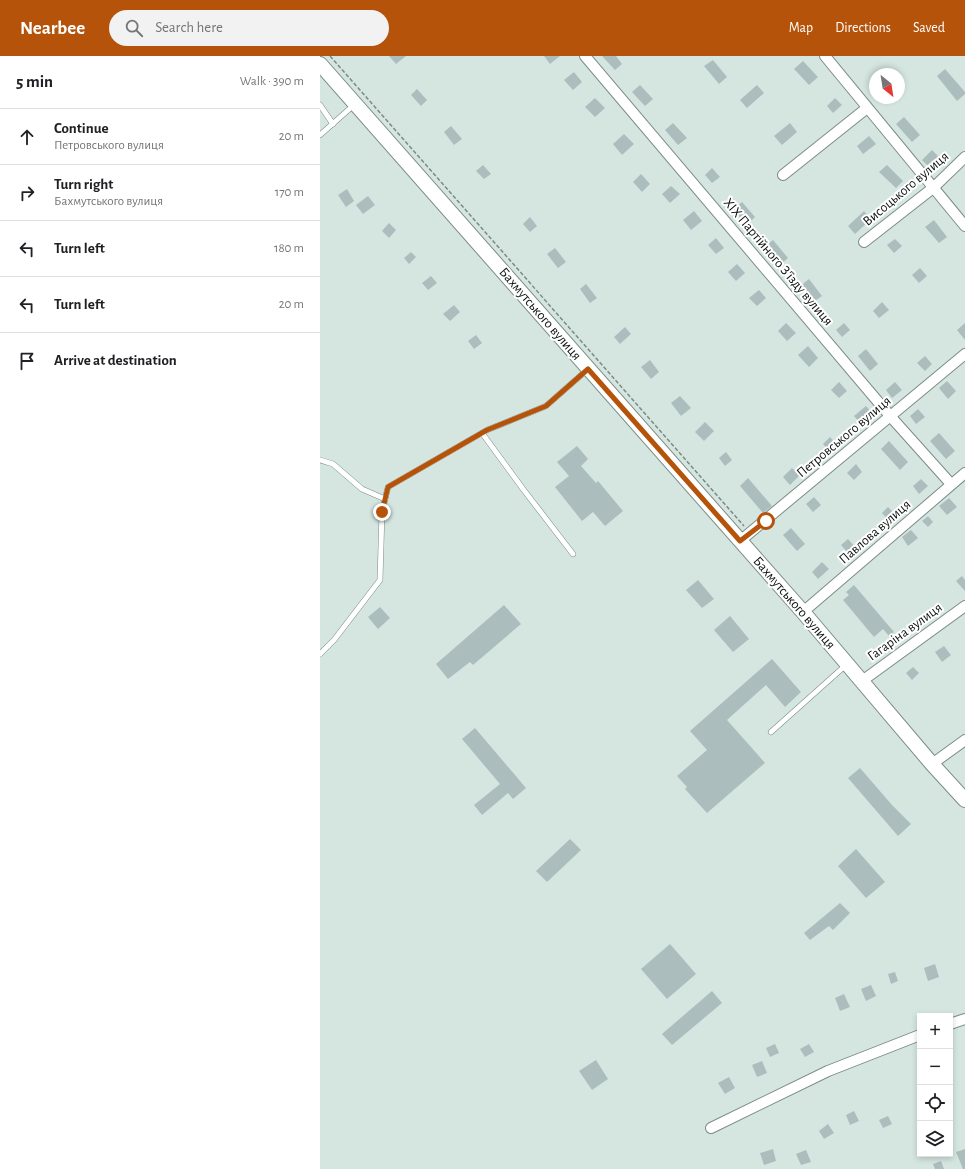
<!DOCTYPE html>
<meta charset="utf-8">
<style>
:root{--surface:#fff;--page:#f2f2f2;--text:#202124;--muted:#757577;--line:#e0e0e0;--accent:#b45309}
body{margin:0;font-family:"Alegreya Sans",sans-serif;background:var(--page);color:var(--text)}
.controls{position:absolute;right:12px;bottom:12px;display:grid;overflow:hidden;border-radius:0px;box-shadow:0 2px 6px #0003}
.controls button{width:36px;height:36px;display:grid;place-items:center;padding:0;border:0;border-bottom:1px solid var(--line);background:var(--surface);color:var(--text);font:20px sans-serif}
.compass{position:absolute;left:549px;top:12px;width:36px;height:36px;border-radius:50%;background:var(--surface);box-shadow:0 2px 6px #0003;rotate:150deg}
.stop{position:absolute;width:12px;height:12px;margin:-9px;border:3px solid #b45309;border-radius:50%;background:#fff}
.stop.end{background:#b45309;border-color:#fff;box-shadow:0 1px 4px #0008}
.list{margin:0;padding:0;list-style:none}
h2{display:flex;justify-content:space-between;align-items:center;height:52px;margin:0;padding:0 16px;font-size:17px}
h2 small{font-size:13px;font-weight:400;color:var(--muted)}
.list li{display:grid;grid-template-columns:26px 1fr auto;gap:12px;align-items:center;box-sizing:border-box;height:56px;padding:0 16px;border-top:1px solid var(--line)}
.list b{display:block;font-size:15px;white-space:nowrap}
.list p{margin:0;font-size:13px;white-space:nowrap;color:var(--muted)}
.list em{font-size:13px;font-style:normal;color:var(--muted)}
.icon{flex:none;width:22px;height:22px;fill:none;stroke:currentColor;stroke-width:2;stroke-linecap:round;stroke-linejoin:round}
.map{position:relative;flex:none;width:645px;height:1113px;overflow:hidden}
header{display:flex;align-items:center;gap:24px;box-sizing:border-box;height:56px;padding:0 20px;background:var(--accent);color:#fff}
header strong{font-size:19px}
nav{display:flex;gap:22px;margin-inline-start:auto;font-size:14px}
.search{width:280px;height:36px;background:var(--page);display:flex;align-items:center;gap:10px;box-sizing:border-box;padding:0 14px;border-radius:22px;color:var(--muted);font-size:15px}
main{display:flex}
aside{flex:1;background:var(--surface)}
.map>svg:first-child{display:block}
.building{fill:#acbdbe}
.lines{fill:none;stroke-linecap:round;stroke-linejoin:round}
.service-casing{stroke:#7c8c87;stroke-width:6}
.minor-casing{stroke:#7c8c87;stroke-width:12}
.secondary-casing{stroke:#7c8c87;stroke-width:16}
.path{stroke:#7d8985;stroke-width:1.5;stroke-dasharray:4 2;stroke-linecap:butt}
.service{stroke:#fff;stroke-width:5}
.minor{stroke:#fff;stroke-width:10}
.secondary{stroke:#fff;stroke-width:14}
.route{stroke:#b45309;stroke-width:5}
.labels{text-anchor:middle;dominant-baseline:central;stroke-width:4;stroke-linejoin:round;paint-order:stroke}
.street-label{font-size:14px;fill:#0b110f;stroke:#fff}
</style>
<header>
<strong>Nearbee</strong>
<div class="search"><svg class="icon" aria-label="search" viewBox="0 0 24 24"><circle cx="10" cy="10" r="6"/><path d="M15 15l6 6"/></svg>Search here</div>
<nav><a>Map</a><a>Directions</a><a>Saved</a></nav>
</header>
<main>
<aside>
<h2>5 min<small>Walk · 390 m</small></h2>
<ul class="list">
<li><svg class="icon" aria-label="ahead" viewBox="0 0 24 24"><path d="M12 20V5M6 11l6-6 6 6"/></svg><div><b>Continue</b><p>Петровського вулиця</p></div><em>20 m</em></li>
<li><svg class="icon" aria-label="right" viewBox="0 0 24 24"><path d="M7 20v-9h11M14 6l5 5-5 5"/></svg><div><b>Turn right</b><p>Бахмутського вулиця</p></div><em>170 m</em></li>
<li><svg class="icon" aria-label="left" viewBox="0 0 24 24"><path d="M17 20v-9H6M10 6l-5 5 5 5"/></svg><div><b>Turn left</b></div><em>180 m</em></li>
<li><svg class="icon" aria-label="left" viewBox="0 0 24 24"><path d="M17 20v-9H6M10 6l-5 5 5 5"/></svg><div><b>Turn left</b></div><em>20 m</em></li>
<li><svg class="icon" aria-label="arrive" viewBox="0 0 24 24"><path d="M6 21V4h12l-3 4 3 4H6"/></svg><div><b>Arrive at destination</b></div></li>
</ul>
</aside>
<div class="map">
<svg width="645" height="1113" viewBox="0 0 645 1113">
<rect width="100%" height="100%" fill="#d5e6e1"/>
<g class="building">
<polygon points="69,0 86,0 76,8"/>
<polygon points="224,0 240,0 230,8"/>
<polygon points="282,0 296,0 302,8 295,14"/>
<polygon points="393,4 407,21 399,28 384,10"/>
<polygon points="483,5 498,21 489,29 474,13"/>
<polygon points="625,13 645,36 645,38 637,45 617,20"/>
<polygon points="254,16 262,26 253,34 244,24"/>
<polygon points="320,29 333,43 325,50 312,36"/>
<polygon points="437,29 444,37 427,52 420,44"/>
<polygon points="97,33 107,44 101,50 91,39"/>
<polygon points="275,42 285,52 275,61 265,51"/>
<polygon points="515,42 522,49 513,57 507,50"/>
<polygon points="584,61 600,79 592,86 576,68"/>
<polygon points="353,67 367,82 358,89 345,74"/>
<polygon points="470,67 477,76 462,89 454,80"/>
<polygon points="131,70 142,83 134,89 124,76"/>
<polygon points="304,78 314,88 302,99 293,88"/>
<polygon points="549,80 556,88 543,98 537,90"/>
<polygon points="612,94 620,102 610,112 602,104"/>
<polygon points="163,109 171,118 164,123 156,115"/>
<polygon points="567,109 583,125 576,132 559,116"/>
<polygon points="392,112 400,121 392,127 385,119"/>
<polygon points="321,118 330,128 322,136 313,126"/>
<polygon points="351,130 360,138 350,147 342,138"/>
<polygon points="27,133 34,145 26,151 18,139"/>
<polygon points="48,140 55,149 43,158 36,149"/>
<polygon points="422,146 435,161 427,169 413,154"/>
<polygon points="374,155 382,165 371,174 363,164"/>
<polygon points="544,155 551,163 535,178 528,170"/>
<polygon points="210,161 217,170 210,176 203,168"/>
<polygon points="614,164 627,181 619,187 605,171"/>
<polygon points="69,167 76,174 69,182 62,175"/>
<polygon points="396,182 404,192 396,198 388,189"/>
<polygon points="575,183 582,190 574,197 567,189"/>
<polygon points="453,184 468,202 460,209 445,190"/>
<polygon points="235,192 246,206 238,212 227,198"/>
<polygon points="91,196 96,201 89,208 84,202"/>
<polygon points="417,208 425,217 416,225 408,216"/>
<polygon points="600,212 607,220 599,227 592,219"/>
<polygon points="111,220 117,227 108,234 102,227"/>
<polygon points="489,223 502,240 492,247 479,231"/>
<polygon points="266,228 277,242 270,247 260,233"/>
<polygon points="439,234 446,242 437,250 429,242"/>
<polygon points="562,246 569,254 559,262 553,255"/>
<polygon points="134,249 140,256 130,265 123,258"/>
<polygon points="466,267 476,277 467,285 458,275"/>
<polygon points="524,267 530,274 522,281 516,274"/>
<polygon points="645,267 645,284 637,274"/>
<polygon points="305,271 311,278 300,288 294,281"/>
<polygon points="156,279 162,287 154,293 148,285"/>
<polygon points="488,290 498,302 489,311 478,299"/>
<polygon points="546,293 558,308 550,315 538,300"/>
<polygon points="605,300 612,308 605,315 597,307"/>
<polygon points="330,304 339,316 331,323 321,311"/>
<polygon points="627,325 636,335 628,343 619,332"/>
<polygon points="519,326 527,335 519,342 511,334"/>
<polygon points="575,326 582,334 572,342 566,334"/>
<polygon points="360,340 371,352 361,360 351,347"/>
<polygon points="546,350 553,358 541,368 534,360"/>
<polygon points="598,353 605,361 596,368 590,360"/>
<polygon points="385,366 394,375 384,385 375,376"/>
<polygon points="619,377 635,395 626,403 610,385"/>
<polygon points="510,381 517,389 510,396 503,388"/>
<polygon points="569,385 588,406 580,414 561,393"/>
<polygon points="257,390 268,403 261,410 276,427 278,425 303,455 285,470 273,456 262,465 235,431 249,420 237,406"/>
<polygon points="406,396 412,404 405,410 399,402"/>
<polygon points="536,408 542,416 534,424 527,417"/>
<polygon points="472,412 480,419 470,429 463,421"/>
<polygon points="428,422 452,450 443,457 420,430"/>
<polygon points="601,423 608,430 599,438 593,430"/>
<polygon points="494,441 501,449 493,456 486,448"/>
<polygon points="629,442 637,451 627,459 619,450"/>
<polygon points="568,451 577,460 570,466 562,457"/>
<polygon points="608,460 613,466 608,471 602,465"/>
<polygon points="471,472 485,488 477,495 463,479"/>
<polygon points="591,474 598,482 588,490 582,481"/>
<polygon points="528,483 535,491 528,497 521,489"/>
<polygon points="502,506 509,513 498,523 492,516"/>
<polygon points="642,520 645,524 645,535 636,525"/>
<polygon points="378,524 394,543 382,552 366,534"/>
<polygon points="534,529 574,576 569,580 563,573 554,581 523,544 529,539 526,536"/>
<polygon points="184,549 201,568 153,609 150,606 128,623 116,608"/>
<polygon points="60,551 70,562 58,573 48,561"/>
<polygon points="410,560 429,583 413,596 394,574"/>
<polygon points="624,590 631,599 622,606 615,596"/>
<polygon points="452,603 481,636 465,651 446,629 407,664 445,707 387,757 365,733 367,731 357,720 387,694 370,675"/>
<polygon points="593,611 599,617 592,624 586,617"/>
<polygon points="155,672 206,732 193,743 188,737 162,759 154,749 180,728 142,683"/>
<polygon points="540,712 572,749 591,768 578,780 528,722"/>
<polygon points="250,783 261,794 227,826 216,815"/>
<polygon points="536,793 565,826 546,842 518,810"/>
<polygon points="520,847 530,857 513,874 509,870 490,884 484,877"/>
<polygon points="350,888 376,918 347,943 321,913"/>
<polygon points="615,908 619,921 608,925 604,912"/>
<polygon points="575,916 578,925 571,928 568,918"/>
<polygon points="551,929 556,940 546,945 541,933"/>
<polygon points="392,935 402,947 352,989 342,978"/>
<polygon points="524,938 530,951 520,955 515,942"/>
<polygon points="455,988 459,997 450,1001 446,992"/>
<polygon points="489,988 494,996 485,1001 480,993"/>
<polygon points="276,1004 288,1023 272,1034 259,1015"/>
<polygon points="442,1005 447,1017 437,1021 432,1009"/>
<polygon points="409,1021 415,1032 405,1038 398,1027"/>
<polygon points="534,1055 539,1065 530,1069 526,1059"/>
<polygon points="568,1060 572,1068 563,1072 559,1064"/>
<polygon points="508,1068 514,1077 504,1083 499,1075"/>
<polygon points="453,1093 456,1105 444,1109 440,1097"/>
<polygon points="645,1093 645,1113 643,1113 636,1096"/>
<polygon points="486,1094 491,1106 481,1109 476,1098"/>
<polygon points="621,1105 624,1113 615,1113 613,1108"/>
</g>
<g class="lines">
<g class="service-casing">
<g id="service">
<polyline points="0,49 13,68"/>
<polyline points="0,79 35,48"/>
<polyline points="162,377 203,433 253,498"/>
<polyline points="0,404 13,408 42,433 65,443"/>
<polyline points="0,598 14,584 60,524 62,456 68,431 167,374 226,350 268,313"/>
<polyline points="451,676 526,609"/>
</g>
</g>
<g class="minor-casing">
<g id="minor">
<polyline points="265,0 571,361 631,428"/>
<polyline points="505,0 645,170"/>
<polyline points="463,119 547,52"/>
<polyline points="544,186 613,132 645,101"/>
<polyline points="420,485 645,298"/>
<polyline points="483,556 645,417"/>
<polyline points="542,625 645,550"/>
<polyline points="612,708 645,684"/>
<polyline points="630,968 645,963"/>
<polyline points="391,1072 508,1015 600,979"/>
</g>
</g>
<g class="secondary-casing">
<polyline id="secondary" points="0,8 483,556 612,708 645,744"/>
</g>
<polyline class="path" points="10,0 424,470"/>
<use href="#service" class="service"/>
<use href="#minor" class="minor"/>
<use href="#secondary" class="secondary"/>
</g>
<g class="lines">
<polyline class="route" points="62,456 68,431 167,374 226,350 268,313 420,485 446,465"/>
</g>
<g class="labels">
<g class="street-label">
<text transform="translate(586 133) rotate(-40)">Висоцького вулиця</text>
<text transform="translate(458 206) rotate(50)">XIX Партійного З'їзду вулиця</text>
<text transform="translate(220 258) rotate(49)">Бахмутського вулиця</text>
<text transform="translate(524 381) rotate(-40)">Петровського вулиця</text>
<text transform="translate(555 476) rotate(-41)">Павлова вулиця</text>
<text transform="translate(474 547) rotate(49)">Бахмутського вулиця</text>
<text transform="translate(585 576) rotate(-36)">Гагаріна вулиця</text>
</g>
</g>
</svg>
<div class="controls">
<button>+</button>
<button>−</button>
<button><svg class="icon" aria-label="locate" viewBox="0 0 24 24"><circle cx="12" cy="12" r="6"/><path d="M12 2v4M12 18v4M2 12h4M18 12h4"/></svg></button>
<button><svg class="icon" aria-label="layers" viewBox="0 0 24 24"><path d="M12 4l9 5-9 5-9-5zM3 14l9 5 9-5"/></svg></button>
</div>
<svg class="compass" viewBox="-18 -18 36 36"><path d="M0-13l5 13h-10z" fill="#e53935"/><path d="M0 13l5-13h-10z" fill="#757577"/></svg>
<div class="stop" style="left:446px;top:465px"></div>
<div class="stop end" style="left:62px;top:456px"></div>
</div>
</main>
